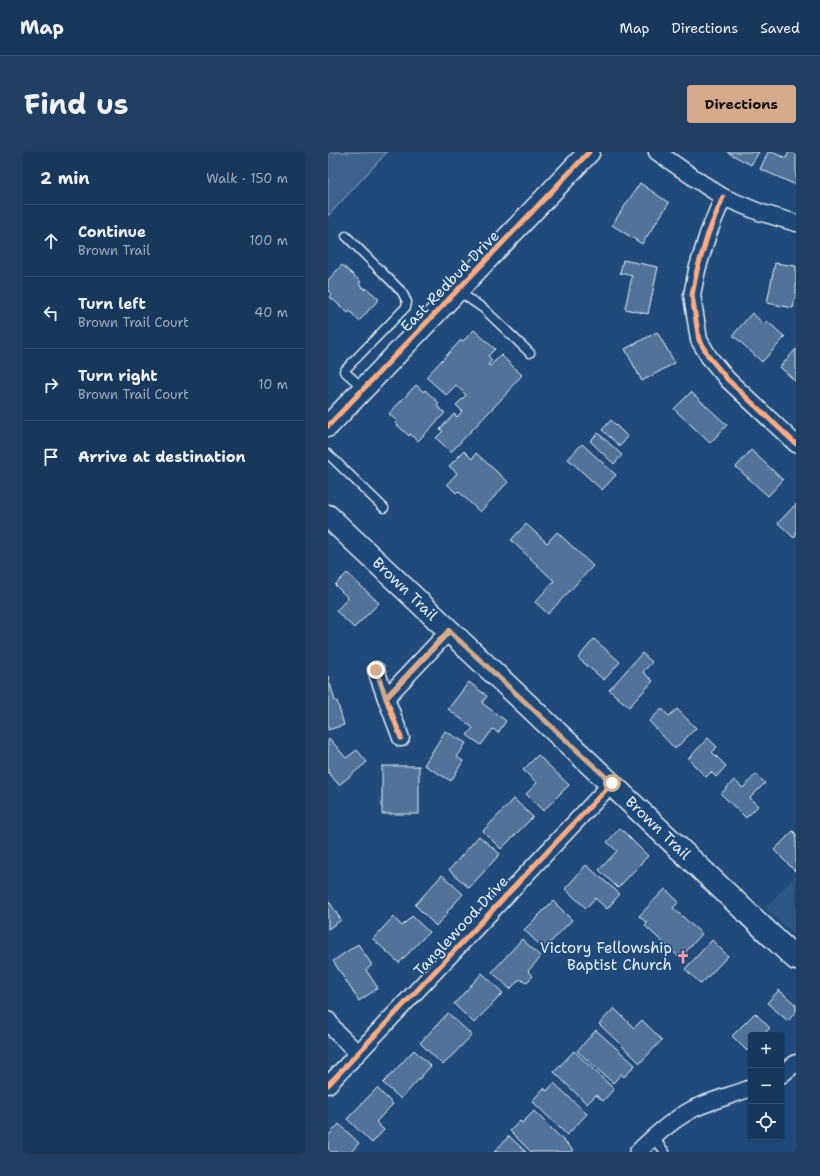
<!DOCTYPE html>
<meta charset="utf-8">
<style>
:root{--surface:#17385c;--page:#203f62;--text:#f1f3f6;--muted:#9eacbb;--line:#365272;--accent:#d6ab8b}
body{margin:0;font-family:"Shantell Sans",sans-serif;background:var(--page);color:var(--text)}
.controls{position:absolute;right:12px;bottom:12px;display:grid;overflow:hidden;border-radius:4px;box-shadow:0 1px 3px #0004}
.controls button{width:36px;height:36px;display:grid;place-items:center;padding:0;border:0;border-bottom:1px solid var(--line);background:var(--surface);color:var(--text);font:20px sans-serif}
.stop{position:absolute;width:12px;height:12px;margin:-9px;border:3px solid #d6ab8b;border-radius:50%;background:#fff}
.stop.end{background:#d6ab8b;border-color:#fff;box-shadow:0 1px 4px #0008}
.list{margin:0;padding:0;list-style:none}
h2{display:flex;justify-content:space-between;align-items:center;height:52px;margin:0;padding:0 16px;font-size:17px}
h2 small{font-size:13px;font-weight:400;color:var(--muted)}
.list li{display:grid;grid-template-columns:26px 1fr auto;gap:12px;align-items:center;box-sizing:border-box;height:72px;padding:0 16px;border-top:1px solid var(--line)}
.list b{display:block;font-size:15px;white-space:nowrap}
.list p{margin:0;font-size:13px;white-space:nowrap;color:var(--muted)}
.list em{font-size:13px;font-style:normal;color:var(--muted)}
.icon{flex:none;width:22px;height:22px;fill:none;stroke:currentColor;stroke-width:2;stroke-linecap:round;stroke-linejoin:round}
.map{position:relative;flex:none;width:468px;height:1000px;overflow:hidden;border-radius:4px}
header{display:flex;align-items:center;gap:24px;box-sizing:border-box;height:56px;padding:0 20px;background:var(--surface);border-bottom:1px solid var(--line)}
header strong{font-size:19px}
nav{display:flex;gap:22px;margin-inline-start:auto;font-size:14px}
.intro{display:flex;align-items:center;justify-content:space-between;box-sizing:border-box;height:96px;padding:0 24px}
h1{margin:0;font-size:28px}
.button{padding:10px 18px;border-radius:4px;background:var(--accent);color:#111;font-size:14px;font-weight:700}
main{display:flex;gap:24px;padding:0 24px}
aside{flex:1;background:var(--surface);border-radius:4px;box-shadow:0 1px 3px #0004}
.map>svg:first-child{display:block}
.built{fill:#2e5683}
.green{fill:#3c628c;stroke:#92aac2}
.building{fill:#517399;stroke:#e8f1f8}
.lines{fill:none;stroke-linecap:round;stroke-linejoin:round}
.service-casing{stroke:#e8f1f8;stroke-width:11}
.minor-casing{stroke:#e8f1f8;stroke-width:19}
.tertiary-casing{stroke:#e8f1f8;stroke-width:24}
.secondary-casing{stroke:#e8f1f8;stroke-width:25}
.service{stroke:#1f4a7a;stroke-width:8}
.minor{stroke:#1f4a7a;stroke-width:16}
.tertiary{stroke:#1f4a7a;stroke-width:21}
.secondary{stroke:#1f4a7a;stroke-width:22}
.cycleway-casing{stroke:#1f4a7a;stroke-width:8}
.cycleway{stroke:#ffac80;stroke-width:5}
.route{stroke:#d6ab8b;stroke-width:5}
.labels{text-anchor:middle;dominant-baseline:central;stroke-width:3.5;stroke-linejoin:round;paint-order:stroke}
.street-label{font-size:15px;fill:#e8f1f8;stroke:#1f4a7a}
.poi-label{font-size:15px;fill:#e8f1f8;stroke:#1f4a7a;text-anchor:end}
</style>
<header>
<strong>Map</strong>
<nav><a>Map</a><a>Directions</a><a>Saved</a></nav>
</header>
<div class="intro"><h1>Find us</h1><a class="button">Directions</a></div>
<main>
<aside>
<h2>2 min<small>Walk · 150 m</small></h2>
<ul class="list">
<li><svg class="icon" aria-label="ahead" viewBox="0 0 24 24"><path d="M12 20V5M6 11l6-6 6 6"/></svg><div><b>Continue</b><p>Brown Trail</p></div><em>100 m</em></li>
<li><svg class="icon" aria-label="left" viewBox="0 0 24 24"><path d="M17 20v-9H6M10 6l-5 5 5 5"/></svg><div><b>Turn left</b><p>Brown Trail Court</p></div><em>40 m</em></li>
<li><svg class="icon" aria-label="right" viewBox="0 0 24 24"><path d="M7 20v-9h11M14 6l5 5-5 5"/></svg><div><b>Turn right</b><p>Brown Trail Court</p></div><em>10 m</em></li>
<li><svg class="icon" aria-label="arrive" viewBox="0 0 24 24"><path d="M6 21V4h12l-3 4 3 4H6"/></svg><div><b>Arrive at destination</b></div></li>
</ul>
</aside>
<div class="map">
<svg width="468" height="1000" viewBox="0 0 468 1000">
<rect width="100%" height="100%" fill="#1f4a7a"/>
<filter id="ink" filterUnits="userSpaceOnUse"><feTurbulence type="fractalNoise" baseFrequency=".025" numOctaves="2"/><feDisplacementMap in="SourceGraphic" scale="8" xChannelSelector="R" yChannelSelector="G"/><feConvolveMatrix kernelMatrix="1 2 1 2 8 2 1 2 1" color-interpolation-filters="sRGB"/></filter>
<g filter="url(#ink)">
<polygon class="built" points="468,723 468,784 437,756"/>
<polygon class="green" points="0,0 59,0 0,64"/>
<g class="building">
<polygon points="399,0 431,0 423,13"/>
<polygon points="440,0 444,0 458,6 461,0 468,0 468,33 432,17"/>
<polygon points="312,31 341,51 314,92 284,73"/>
<polygon points="295,108 330,115 320,162 297,157 304,124 292,121"/>
<polygon points="447,111 468,114 468,141 465,156 439,151"/>
<polygon points="14,113 33,130 31,132 37,138 38,136 51,147 31,169 22,159 20,161 2,145 4,142 0,138 0,128"/>
<polygon points="424,161 436,172 439,169 457,185 434,210 405,183"/>
<polygon points="146,178 167,197 160,204 164,208 160,213 162,214 173,203 194,223 183,235 184,236 123,300 108,286 115,279 112,277 126,262 129,265 134,259 128,253 138,243 128,233 118,243 98,225 133,188 135,189"/>
<polygon points="329,180 347,211 314,229 297,197"/>
<polygon points="468,197 468,230 452,215"/>
<polygon points="88,233 96,240 97,238 111,251 109,254 117,261 90,289 82,282 81,284 67,271 69,269 61,262"/>
<polygon points="363,240 399,273 382,291 346,257"/>
<polygon points="283,268 300,285 292,294 274,278"/>
<polygon points="270,281 294,303 286,312 262,289"/>
<polygon points="254,292 288,323 274,338 240,307"/>
<polygon points="423,298 455,328 440,344 408,315"/>
<polygon points="136,299 144,307 148,301 180,330 152,360 130,339 128,341 119,332 129,321 121,314"/>
<polygon points="468,352 468,384 466,386 450,371"/>
<polygon points="198,372 219,391 229,380 265,414 220,462 207,450 226,429 183,388"/>
<polygon points="19,421 51,451 26,476 8,459 20,446 7,433"/>
<polygon points="266,487 292,510 276,528 250,506"/>
<polygon points="314,501 324,510 315,520 325,529 301,555 281,538"/>
<polygon points="0,524 7,549 9,549 16,573 0,578"/>
<polygon points="141,530 159,544 154,551 178,569 170,581 165,577 153,593 139,583 145,576 120,557"/>
<polygon points="334,557 341,564 349,557 368,576 347,597 321,569"/>
<polygon points="117,579 138,591 129,605 135,609 123,629 96,613"/>
<polygon points="380,586 389,595 384,600 398,614 388,625 383,620 378,625 360,607"/>
<polygon points="2,587 18,606 29,598 39,610 11,633 0,620 0,588"/>
<polygon points="210,603 241,633 215,659 198,642 209,631 195,618"/>
<rect x="54" y="614" width="37" height="48"/>
<polygon points="428,622 437,631 422,646 430,654 418,666 393,642 406,628 415,636"/>
<polygon points="186,647 205,665 173,697 155,679"/>
<polygon points="292,676 320,704 290,736 271,718 289,699 279,690"/>
<polygon points="465,679 468,682 468,720 446,698"/>
<polygon points="151,684 172,702 141,736 121,718"/>
<polygon points="258,713 292,742 279,757 267,746 258,756 237,737"/>
<polygon points="114,723 135,742 119,760 120,761 108,774 87,753"/>
<polygon points="337,737 351,750 345,756 374,782 352,806 317,774 319,771 311,764"/>
<polygon points="0,748 13,768 0,777"/>
<polygon points="225,749 244,768 216,797 196,778"/>
<polygon points="84,764 101,780 71,811 45,787 65,765 74,774"/>
<polygon points="194,787 213,805 200,819 205,824 198,831 192,827 182,837 164,820"/>
<polygon points="384,788 400,804 373,832 357,817"/>
<polygon points="30,792 44,813 38,818 50,836 31,849 5,809"/>
<polygon points="154,821 175,841 146,871 126,852"/>
<polygon points="451,838 468,853 468,859 460,869 439,851"/>
<polygon points="286,856 306,876 314,868 334,888 312,911 271,872"/>
<polygon points="120,861 144,883 115,913 92,891"/>
<polygon points="427,861 442,876 435,883 423,883 423,895 419,899 404,884"/>
<polygon points="268,878 307,913 296,925 293,922 285,931 249,899"/>
<polygon points="86,898 103,914 73,947 55,931"/>
<polygon points="246,899 286,937 275,949 268,943 259,952 226,920"/>
<polygon points="226,931 259,962 239,983 204,949 216,936 219,939"/>
<polygon points="49,936 65,952 48,970 56,978 44,991 19,967"/>
<polygon points="206,959 245,998 243,1000 203,1000 182,979 192,969 194,971"/>
<polygon points="11,972 31,991 23,1000 0,1000 0,984"/>
<polygon points="181,984 198,1000 166,1000"/>
</g>
<g class="lines">
<g class="service-casing">
<g id="service">
<polyline points="18,84 74,140 79,150 78,155 16,219 35,236"/>
<polyline points="130,139 156,157 202,201"/>
<polyline points="0,302 56,356"/>
<polyline points="325,985 337,1000"/>
</g>
</g>
<g class="minor-casing">
<g id="minor">
<polyline points="329,0 375,32 395,45 431,60 468,71"/>
<polyline points="395,45 380,82 369,118 364,143 371,188 381,205 400,228 468,292"/>
<polyline points="48,518 58,546"/>
<polyline points="73,586 58,546 121,479"/>
<polyline points="0,868 8,880 30,901"/>
<polyline points="453,923 468,911"/>
<polyline points="0,933 284,631"/>
<path d="M310,1000C327,983 345,967 367,956C385,948 405,943 423,936"/>
</g>
</g>
<g class="tertiary-casing">
<polyline id="tertiary" points="0,274 261,0"/>
</g>
<g class="secondary-casing">
<polyline id="secondary" points="0,364 468,807"/>
</g>
<use href="#service" class="service"/>
<use href="#minor" class="minor"/>
<use href="#tertiary" class="tertiary"/>
<use href="#secondary" class="secondary"/>
<g class="cycleway-casing">
<g id="cycleway">
<polyline points="395,45 380,82 369,118 364,143 371,188 381,205 400,228 468,292"/>
<polyline points="0,274 261,0"/>
<polyline points="73,586 58,546 121,479"/>
<polyline points="0,933 284,631"/>
</g>
</g>
<use href="#cycleway" class="cycleway"/>
</g>
</g>
<g class="lines" filter="url(#ink)">
<polyline class="route" points="48,518 58,546 121,479 284,631"/>
</g>
<defs>
<g id="church-bare" transform="scale(1.08)"><path d="M-1.2-6h2.4v3.5h3.3v2.4h-3.3V6h-2.4V-.1h-3.3v-2.4h3.3Z" fill="#ff9aa2" stroke="#1f4a7a" stroke-width="2.5" paint-order="stroke"/></g>
</defs>
<g fill-rule="evenodd">
<use href="#church-bare" x="355" y="805"/>
</g>
<g class="labels">
<g class="street-label">
<text transform="translate(122 129) rotate(-46)">East Redbud Drive</text>
<text transform="translate(77 437) rotate(44)">Brown Trail</text>
<text transform="translate(330 676) rotate(44)">Brown Trail</text>
<text transform="translate(133 774) rotate(-47)">Tanglewood Drive</text>
</g>
<g class="poi-label">
<text x="344" y="796">Victory Fellowship<tspan x="344" dy="17">Baptist Church</tspan></text>
</g>
</g>
</svg>
<div class="controls">
<button>+</button>
<button>−</button>
<button><svg class="icon" aria-label="locate" viewBox="0 0 24 24"><circle cx="12" cy="12" r="6"/><path d="M12 2v4M12 18v4M2 12h4M18 12h4"/></svg></button>
</div>
<div class="stop" style="left:284px;top:631px"></div>
<div class="stop end" style="left:48px;top:518px"></div>
</div>
</main>
